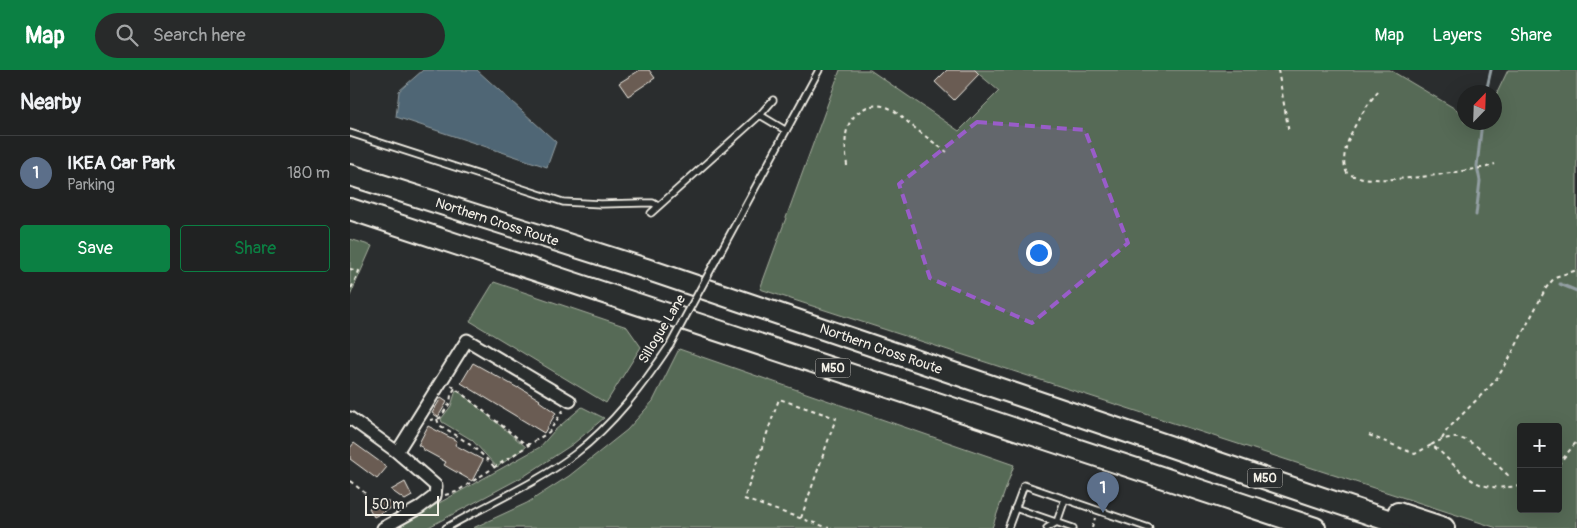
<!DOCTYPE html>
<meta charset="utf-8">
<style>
:root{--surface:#202222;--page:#282a2a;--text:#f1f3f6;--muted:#a2a4a5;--line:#3d3f40;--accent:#0b8043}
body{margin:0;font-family:Pangolin,sans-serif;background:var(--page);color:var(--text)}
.controls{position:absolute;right:15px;bottom:15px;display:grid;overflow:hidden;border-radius:5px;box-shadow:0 5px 20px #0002}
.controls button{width:45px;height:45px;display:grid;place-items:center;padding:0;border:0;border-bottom:1px solid var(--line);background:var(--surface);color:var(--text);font:25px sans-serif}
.compass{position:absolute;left:1107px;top:15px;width:45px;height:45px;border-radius:50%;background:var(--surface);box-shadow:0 5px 20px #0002;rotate:23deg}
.scale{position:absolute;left:15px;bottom:12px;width:74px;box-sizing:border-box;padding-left:5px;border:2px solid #f4f1e8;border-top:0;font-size:14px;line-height:18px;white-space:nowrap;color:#f4f1e8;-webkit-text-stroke:4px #2a2d2e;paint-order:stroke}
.you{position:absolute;left:688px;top:182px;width:18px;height:18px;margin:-12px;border:4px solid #fff;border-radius:50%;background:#1a73e8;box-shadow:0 0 0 8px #1a73e833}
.badge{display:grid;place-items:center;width:32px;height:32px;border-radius:50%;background:var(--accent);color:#fff;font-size:16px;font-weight:700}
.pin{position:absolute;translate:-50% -41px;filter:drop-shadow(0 1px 2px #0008)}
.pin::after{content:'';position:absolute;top:26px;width:18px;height:15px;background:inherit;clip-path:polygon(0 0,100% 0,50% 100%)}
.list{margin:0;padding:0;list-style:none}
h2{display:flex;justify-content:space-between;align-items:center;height:65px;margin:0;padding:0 20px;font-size:21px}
h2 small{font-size:16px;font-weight:400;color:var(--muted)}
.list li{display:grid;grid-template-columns:32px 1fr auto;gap:15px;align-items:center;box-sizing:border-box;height:75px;padding:0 20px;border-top:1px solid var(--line)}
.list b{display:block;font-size:19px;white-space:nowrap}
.list p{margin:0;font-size:16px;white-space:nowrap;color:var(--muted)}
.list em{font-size:16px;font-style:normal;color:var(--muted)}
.actions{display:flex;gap:10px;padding:15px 20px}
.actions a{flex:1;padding:11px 0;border:1px solid var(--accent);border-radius:5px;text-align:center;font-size:18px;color:var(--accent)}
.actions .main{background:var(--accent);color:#fff}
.icon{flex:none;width:28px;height:28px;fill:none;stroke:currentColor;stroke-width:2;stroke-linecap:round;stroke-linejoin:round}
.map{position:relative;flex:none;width:1227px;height:458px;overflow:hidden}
header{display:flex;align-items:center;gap:30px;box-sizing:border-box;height:70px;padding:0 25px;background:var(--accent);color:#fff}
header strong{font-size:24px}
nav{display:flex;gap:28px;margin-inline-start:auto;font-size:18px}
.search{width:350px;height:45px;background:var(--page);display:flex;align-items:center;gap:12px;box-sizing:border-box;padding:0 18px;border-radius:28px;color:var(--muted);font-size:19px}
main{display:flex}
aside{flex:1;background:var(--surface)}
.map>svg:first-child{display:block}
.green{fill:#576b56;stroke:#a6ae9f;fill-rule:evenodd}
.water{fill:#506674;stroke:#929ea2}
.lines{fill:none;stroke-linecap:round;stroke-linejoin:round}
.stream{stroke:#929ea2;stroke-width:3}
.building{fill:#6b5b53;stroke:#f4f1e8}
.lane-casing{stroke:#f4f1e8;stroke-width:9}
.street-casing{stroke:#f4f1e8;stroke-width:15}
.highway-casing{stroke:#f4f1e8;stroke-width:24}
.path{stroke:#f4f1e8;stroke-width:2;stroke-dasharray:4 4;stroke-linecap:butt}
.lane{stroke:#2a2d2e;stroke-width:5.5}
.street{stroke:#2a2d2e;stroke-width:11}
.highway{stroke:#2a2d2e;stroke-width:20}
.lane-bridge-casing{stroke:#f4f1e8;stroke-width:9;stroke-linecap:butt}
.lane-bridge{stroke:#2a2d2e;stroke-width:5.5}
.marked{fill:#995dc9;fill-opacity:0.2;stroke:#995dc9;stroke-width:4;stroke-dasharray:10 6;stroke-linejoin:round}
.labels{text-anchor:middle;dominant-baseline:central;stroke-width:4;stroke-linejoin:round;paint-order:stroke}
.shield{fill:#2a2d2e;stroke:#b7b6b0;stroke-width:1}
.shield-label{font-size:12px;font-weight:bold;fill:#f4f1e8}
.street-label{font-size:14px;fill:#f4f1e8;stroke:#2a2d2e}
</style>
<header>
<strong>Map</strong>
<div class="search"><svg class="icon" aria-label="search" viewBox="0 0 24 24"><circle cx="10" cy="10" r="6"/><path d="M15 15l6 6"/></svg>Search here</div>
<nav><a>Map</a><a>Layers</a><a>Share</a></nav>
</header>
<main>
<aside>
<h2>Nearby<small></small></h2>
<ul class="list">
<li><span class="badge" style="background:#5c6f8a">1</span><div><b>IKEA Car Park</b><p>Parking</p></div><em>180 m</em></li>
</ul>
<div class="actions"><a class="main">Save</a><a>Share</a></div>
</aside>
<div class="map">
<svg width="1227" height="458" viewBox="0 0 1227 458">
<rect width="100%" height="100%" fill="#2a2d2e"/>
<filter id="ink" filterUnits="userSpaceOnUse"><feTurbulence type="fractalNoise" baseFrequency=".02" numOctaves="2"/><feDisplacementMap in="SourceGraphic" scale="10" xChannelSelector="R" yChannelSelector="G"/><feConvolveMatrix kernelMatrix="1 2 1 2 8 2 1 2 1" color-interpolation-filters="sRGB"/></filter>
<g filter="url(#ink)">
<g class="green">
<path d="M490,0H520L609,61L649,21L624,0H1040L1114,44V52L1128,53L1131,54L1132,53L1144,52L1145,27L1158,0H1227V458H1147L410,219ZM1171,357H1208V439H1171Z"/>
<polygon points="0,169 22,176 0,226"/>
<polygon points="144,212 277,257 291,277 256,333 120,251"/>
<polygon points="329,279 664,395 642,458 123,458 177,433 219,406 277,360 303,331"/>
<polygon points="106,320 113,325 176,377 147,397 122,370 92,352 91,349 101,336"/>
<polygon points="232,337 254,348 223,374 176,405 77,458 44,458 190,377 204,361"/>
</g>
<polygon class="water" points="73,0 127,0 206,72 197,97 46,47 49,21"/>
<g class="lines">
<g class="stream">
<polyline points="1136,22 1141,0"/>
<polyline points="1126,145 1130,111 1127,96 1132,52"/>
<polyline points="1210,214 1227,221"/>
</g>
</g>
<g class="building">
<polygon points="290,0 299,0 305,8 278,26 269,13"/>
<polygon points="597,0 625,0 629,4 604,30 585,12"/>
<polygon points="123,293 168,318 169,317 190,330 189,331 206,343 194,363 111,313"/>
<polygon points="91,328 97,332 88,347 82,343"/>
<polygon points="78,356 107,371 105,375 133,390 122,411 99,398 94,395 96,392 72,379 73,378 68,375"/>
<polygon points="4,373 37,397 27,409 0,389 0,378"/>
<polygon points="55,412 62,426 55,430 41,420"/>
<polygon points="35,430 45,436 24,447 19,438"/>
</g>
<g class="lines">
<g class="lane-casing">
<g id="lane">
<polyline points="410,45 435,60"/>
<polyline points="0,63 213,132 251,134 292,133 303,133 308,136"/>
<polyline points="301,143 410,45 423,30"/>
<polyline points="365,192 469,0"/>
<polyline points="665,438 723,458"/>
<path d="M96,458C139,433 186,414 225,384C264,354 293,315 320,275"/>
<polyline points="658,458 674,415 799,458"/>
<polyline points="697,458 707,452 715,429"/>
</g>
</g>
<g class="street-casing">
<g id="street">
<polyline points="0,348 47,382 86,416 85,426 69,438 33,458"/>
<polyline points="47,382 117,270 220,331"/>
</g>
</g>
<g class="highway-casing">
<g id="highway">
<polyline points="0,105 296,199 1061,458"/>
<polyline points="0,139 965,458"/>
<polyline points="1048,443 1094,458"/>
</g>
</g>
<g class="path">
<polyline points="928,0 939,63"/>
<path d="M1028,21C1014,39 985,80 997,103C1023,118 1106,102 1137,97L1145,94"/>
<path d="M497,96C495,73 491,51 515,38C523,34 534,35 541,39C548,43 554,49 560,54C572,64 584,73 597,82"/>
<polyline points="0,199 9,201 0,221"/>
<polyline points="101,315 175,374 183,374"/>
<path d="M87,349L89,355C110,367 129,379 145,398"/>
<polyline points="80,350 90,348 100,333 101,325 105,318"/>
<path d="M1019,365L1065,384L1081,375C1091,381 1097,389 1105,396C1128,419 1140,419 1171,416"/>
<polyline points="1092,369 1097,360 1145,311 1158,291 1196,218 1205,207 1227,200"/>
<path d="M1081,375C1116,354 1134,384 1158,405L1161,403"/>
<polyline points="1208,395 1227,371"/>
<polyline points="0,411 15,423"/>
<polyline points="95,425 106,422 199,362 214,339"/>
<polyline points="451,448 486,348 429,329 394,429 479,458"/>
<polyline points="742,458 745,448"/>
</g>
<use href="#lane" class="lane"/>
<use href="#street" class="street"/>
<use href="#highway" class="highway"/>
<g class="lane-bridge-casing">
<polyline id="lane-bridge" points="320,275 365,192"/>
</g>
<use href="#lane-bridge" class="lane-bridge"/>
</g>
</g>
<path class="marked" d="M627,52L735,60L778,173L682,253L580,208L549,114Z"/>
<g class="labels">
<g class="shield">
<rect x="465.5" y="288.5" width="35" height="19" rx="4"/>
<rect x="897.5" y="398.5" width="35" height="19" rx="4"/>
</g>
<g class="shield-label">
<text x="483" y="298">M50</text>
<text x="915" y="408">M50</text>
</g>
<g class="street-label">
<text transform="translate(147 152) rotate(18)">Northern Cross Route</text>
<text transform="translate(312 259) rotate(-59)">Sillogue Lane</text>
<text transform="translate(531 279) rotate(19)">Northern Cross Route</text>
</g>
</g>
</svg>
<div class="controls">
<button>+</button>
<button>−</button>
</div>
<svg class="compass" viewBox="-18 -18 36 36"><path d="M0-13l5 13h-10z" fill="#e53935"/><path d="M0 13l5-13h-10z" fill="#a2a4a5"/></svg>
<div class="scale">50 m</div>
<div class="you"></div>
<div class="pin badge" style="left:753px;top:443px;background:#5c6f8a">1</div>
</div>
</main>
